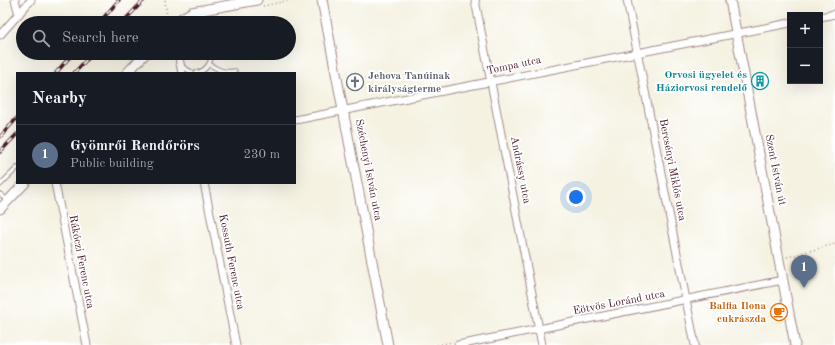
<!DOCTYPE html>
<meta charset="utf-8">
<style>
:root{--surface:#171b24;--page:#20242c;--text:#f1f3f6;--muted:#9ea1a6;--line:#363941;--accent:#8c9099}
body{margin:0;font-family:"Old Standard TT",serif;background:var(--page);color:var(--text)}
.controls{position:absolute;right:12px;top:12px;display:grid;overflow:hidden;border-radius:0px;box-shadow:0 4px 16px #0002}
.controls button{width:36px;height:36px;display:grid;place-items:center;padding:0;border:0;border-bottom:1px solid var(--line);background:var(--surface);color:var(--text);font:20px sans-serif}
.you{position:absolute;left:576px;top:197px;width:14px;height:14px;margin:-10px;border:3px solid #fff;border-radius:50%;background:#1a73e8;box-shadow:0 0 0 6px #1a73e833}
.badge{display:grid;place-items:center;width:26px;height:26px;border-radius:50%;background:var(--accent);color:#fff;font-size:13px;font-weight:700}
.pin{position:absolute;translate:-50% -33px;filter:drop-shadow(0 1px 2px #0008)}
.pin::after{content:'';position:absolute;top:21px;width:14px;height:12px;background:inherit;clip-path:polygon(0 0,100% 0,50% 100%)}
.list{margin:0;padding:0;list-style:none}
h2{display:flex;justify-content:space-between;align-items:center;height:52px;margin:0;padding:0 16px;font-size:17px}
h2 small{font-size:13px;font-weight:400;color:var(--muted)}
.list li{display:grid;grid-template-columns:26px 1fr auto;gap:12px;align-items:center;box-sizing:border-box;height:60px;padding:0 16px;border-top:1px solid var(--line)}
.list b{display:block;font-size:15px;white-space:nowrap}
.list p{margin:0;font-size:13px;white-space:nowrap;color:var(--muted)}
.list em{font-size:13px;font-style:normal;color:var(--muted)}
.icon{flex:none;width:22px;height:22px;fill:none;stroke:currentColor;stroke-width:2;stroke-linecap:round;stroke-linejoin:round}
.map{position:relative;flex:none;width:835px;height:345px;overflow:hidden}
.search{position:absolute;background:var(--surface);box-shadow:0 4px 16px #0002;left:16px;top:16px;width:280px;height:44px;display:flex;align-items:center;gap:10px;box-sizing:border-box;padding:0 14px;border-radius:22px;color:var(--muted);font-size:15px}
.panel{position:absolute;background:var(--surface);box-shadow:0 4px 16px #0002;left:16px;top:72px;width:280px;height:112px;border-radius:0px}
.map>svg:first-child{display:block}
.lines{fill:none;stroke-linecap:round;stroke-linejoin:round}
.service-casing{stroke:#a08886;stroke-width:5.5}
.minor-casing{stroke:#a08886;stroke-width:9}
.tertiary-casing{stroke:#a08886;stroke-width:11}
.path{stroke:#a08886;stroke-width:1.5;stroke-dasharray:1 3;stroke-linecap:butt}
.service{stroke:#fff;stroke-width:3.5}
.minor{stroke:#fff;stroke-width:7}
.tertiary{stroke:#fff;stroke-width:9}
.rail-casing{stroke:#4a1f2b;stroke-width:3.5}
.rail{stroke:#fff;stroke-width:2;stroke-dasharray:6;stroke-linecap:butt}
.labels{text-anchor:middle;dominant-baseline:central;stroke-width:3.5;stroke-linejoin:round;paint-order:stroke}
.street-label{font-size:11px;fill:#4a1f2b;stroke:#fff}
.culture-label{font-size:11px;font-weight:bold;fill:#0d838f;stroke:#fff;text-anchor:end}
.worship-label{font-size:11px;font-weight:bold;fill:#5b616d;stroke:#fff;text-anchor:start}
.food-label{font-size:11px;font-weight:bold;fill:#c56008;stroke:#fff;text-anchor:end}
</style>
<div class="map">
<svg width="835" height="345" viewBox="0 0 835 345">
<rect width="100%" height="100%" fill="#fff"/>
<filter id="ink" filterUnits="userSpaceOnUse"><feTurbulence type="fractalNoise" baseFrequency=".025" numOctaves="2"/><feDisplacementMap in="SourceGraphic" scale="8" xChannelSelector="R" yChannelSelector="G"/><feConvolveMatrix kernelMatrix="1 2 1 2 8 2 1 2 1" color-interpolation-filters="sRGB"/></filter>
<filter id="wash" filterUnits="userSpaceOnUse"><feTurbulence type="fractalNoise" baseFrequency=".012" numOctaves="4" result="noise"/><feDisplacementMap in="SourceGraphic" scale="16" xChannelSelector="R" yChannelSelector="G"/><feGaussianBlur stdDeviation="0.9" result="paint"/><feColorMatrix in="noise" values="0 0 0 0 0 0 0 0 0 0 0 0 0 0 0 0 0 1.4 0 .05"/><feComposite in="paint" operator="in"/></filter>
<g filter="url(#wash)">
<rect width="100%" height="100%" fill="#f5f2e2"/>
</g>
<g filter="url(#ink)">
<g class="lines">
<g class="service-casing">
<g id="service">
<path d="M209,64C218,70 224,73 235,71"/>
<polyline points="181,66 193,73"/>
<path d="M196,73C206,71 212,63 211,53"/>
<polyline points="0,185 17,168"/>
<polyline points="0,194 7,200"/>
</g>
</g>
<g class="minor-casing">
<g id="minor">
<polyline points="15,0 19,14"/>
<polyline points="475,0 542,345"/>
<polyline points="627,0 695,345"/>
<polyline points="200,10 204,23"/>
<polyline points="820,17 835,14"/>
<polyline points="0,35 31,0"/>
<polyline points="178,53 182,73"/>
<polyline points="295,120 790,23"/>
<polyline points="55,183 87,345"/>
<polyline points="204,183 236,345"/>
<polyline points="458,345 783,280"/>
</g>
</g>
<g class="tertiary-casing">
<g id="tertiary">
<polyline points="322,0 388,345"/>
<polyline points="730,0 795,345"/>
<polyline points="174,23 192,12 257,0"/>
<polyline points="127,73 146,53"/>
<polyline points="0,209 25,183"/>
</g>
</g>
<g class="path">
<polyline points="165,0 167,18"/>
<polyline points="263,6 291,0"/>
<polyline points="787,257 835,244"/>
<polyline points="437,345 453,342"/>
</g>
<use href="#service" class="service"/>
<use href="#minor" class="minor"/>
<use href="#tertiary" class="tertiary"/>
<g class="rail-casing">
<g id="rail">
<polyline points="99,23 119,0"/>
<polyline points="122,23 144,0"/>
<polyline points="56,73 73,53"/>
<polyline points="74,73 93,53"/>
<polyline points="0,137 17,118"/>
<polyline points="0,152 17,134"/>
</g>
</g>
<use href="#rail" class="rail"/>
</g>
</g>
<defs>
<g id="building-ring" transform="scale(0.9)"><circle r="9.5" fill="#fff" stroke="#0f9aa8" stroke-width="1.5"/><path d="M-4-6H4V6H1V3H-1V6H-4ZM-2.5-4.3h1.7v1.8h-1.7ZM.8-4.3h1.7v1.8H.8ZM-2.5-1h1.7V.8h-1.7ZM.8-1h1.7V.8H.8Z" fill="#0f9aa8"/></g>
<g id="church-ring" transform="scale(0.9)"><circle r="9.5" fill="#fff" stroke="#6b7280" stroke-width="1.5"/><path d="M-1.2-6h2.4v3.5h3.3v2.4h-3.3V6h-2.4V-.1h-3.3v-2.4h3.3Z" fill="#6b7280"/></g>
<g id="cafe-ring" transform="scale(0.9)"><circle r="9.5" fill="#fff" stroke="#e8710a" stroke-width="1.5"/><path d="M-5.5-4.5H6V0H3Q3 3.5 0 3.5H-2.5Q-5.5 3.5-5.5 0ZM3-3.2v2h1.7v-2ZM-6 4.5H4V6H-6Z" fill="#e8710a"/></g>
</defs>
<g fill-rule="evenodd">
<use href="#building-ring" x="760" y="81"/>
<use href="#church-ring" x="355" y="82"/>
<use href="#cafe-ring" x="779" y="312"/>
</g>
<g class="labels">
<g class="street-label">
<text transform="translate(514 66) rotate(-12)">Tompa utca</text>
<text transform="translate(368 170) rotate(79)">Széchenyi István utca</text>
<text transform="translate(520 170) rotate(79)">Andrássy utca</text>
<text transform="translate(672 170) rotate(79)">Bercsényi Miklós utca</text>
<text transform="translate(775 170) rotate(79)">Szent István út</text>
<text transform="translate(81 262) rotate(79)">Rákóczi Ferenc utca</text>
<text transform="translate(231 262) rotate(79)">Kossuth Ferenc utca</text>
<text transform="translate(619 303) rotate(-11)">Eötvös Loránd utca</text>
</g>
<g class="culture-label">
<text x="747" y="75">Orvosi ügyelet és<tspan x="747" dy="13">Háziorvosi rendelő</tspan></text>
</g>
<g class="worship-label">
<text x="368" y="76">Jehova Tanúinak<tspan x="368" dy="13">királyságterme</tspan></text>
</g>
<g class="food-label">
<text x="766" y="306">Balfia Ilona<tspan x="766" dy="13">cukrászda</tspan></text>
</g>
</g>
</svg>
<div class="controls">
<button>+</button>
<button>−</button>
</div>
<div class="you"></div>
<div class="pin badge" style="left:804px;top:288px;background:#5c6f8a">1</div>
<div class="search"><svg class="icon" aria-label="search" viewBox="0 0 24 24"><circle cx="10" cy="10" r="6"/><path d="M15 15l6 6"/></svg>Search here</div>
<section class="panel">
<h2>Nearby<small></small></h2>
<ul class="list">
<li><span class="badge" style="background:#5c6f8a">1</span><div><b>Gyömrői Rendőrörs</b><p>Public building</p></div><em>230 m</em></li>
</ul>
</section>
</div>
